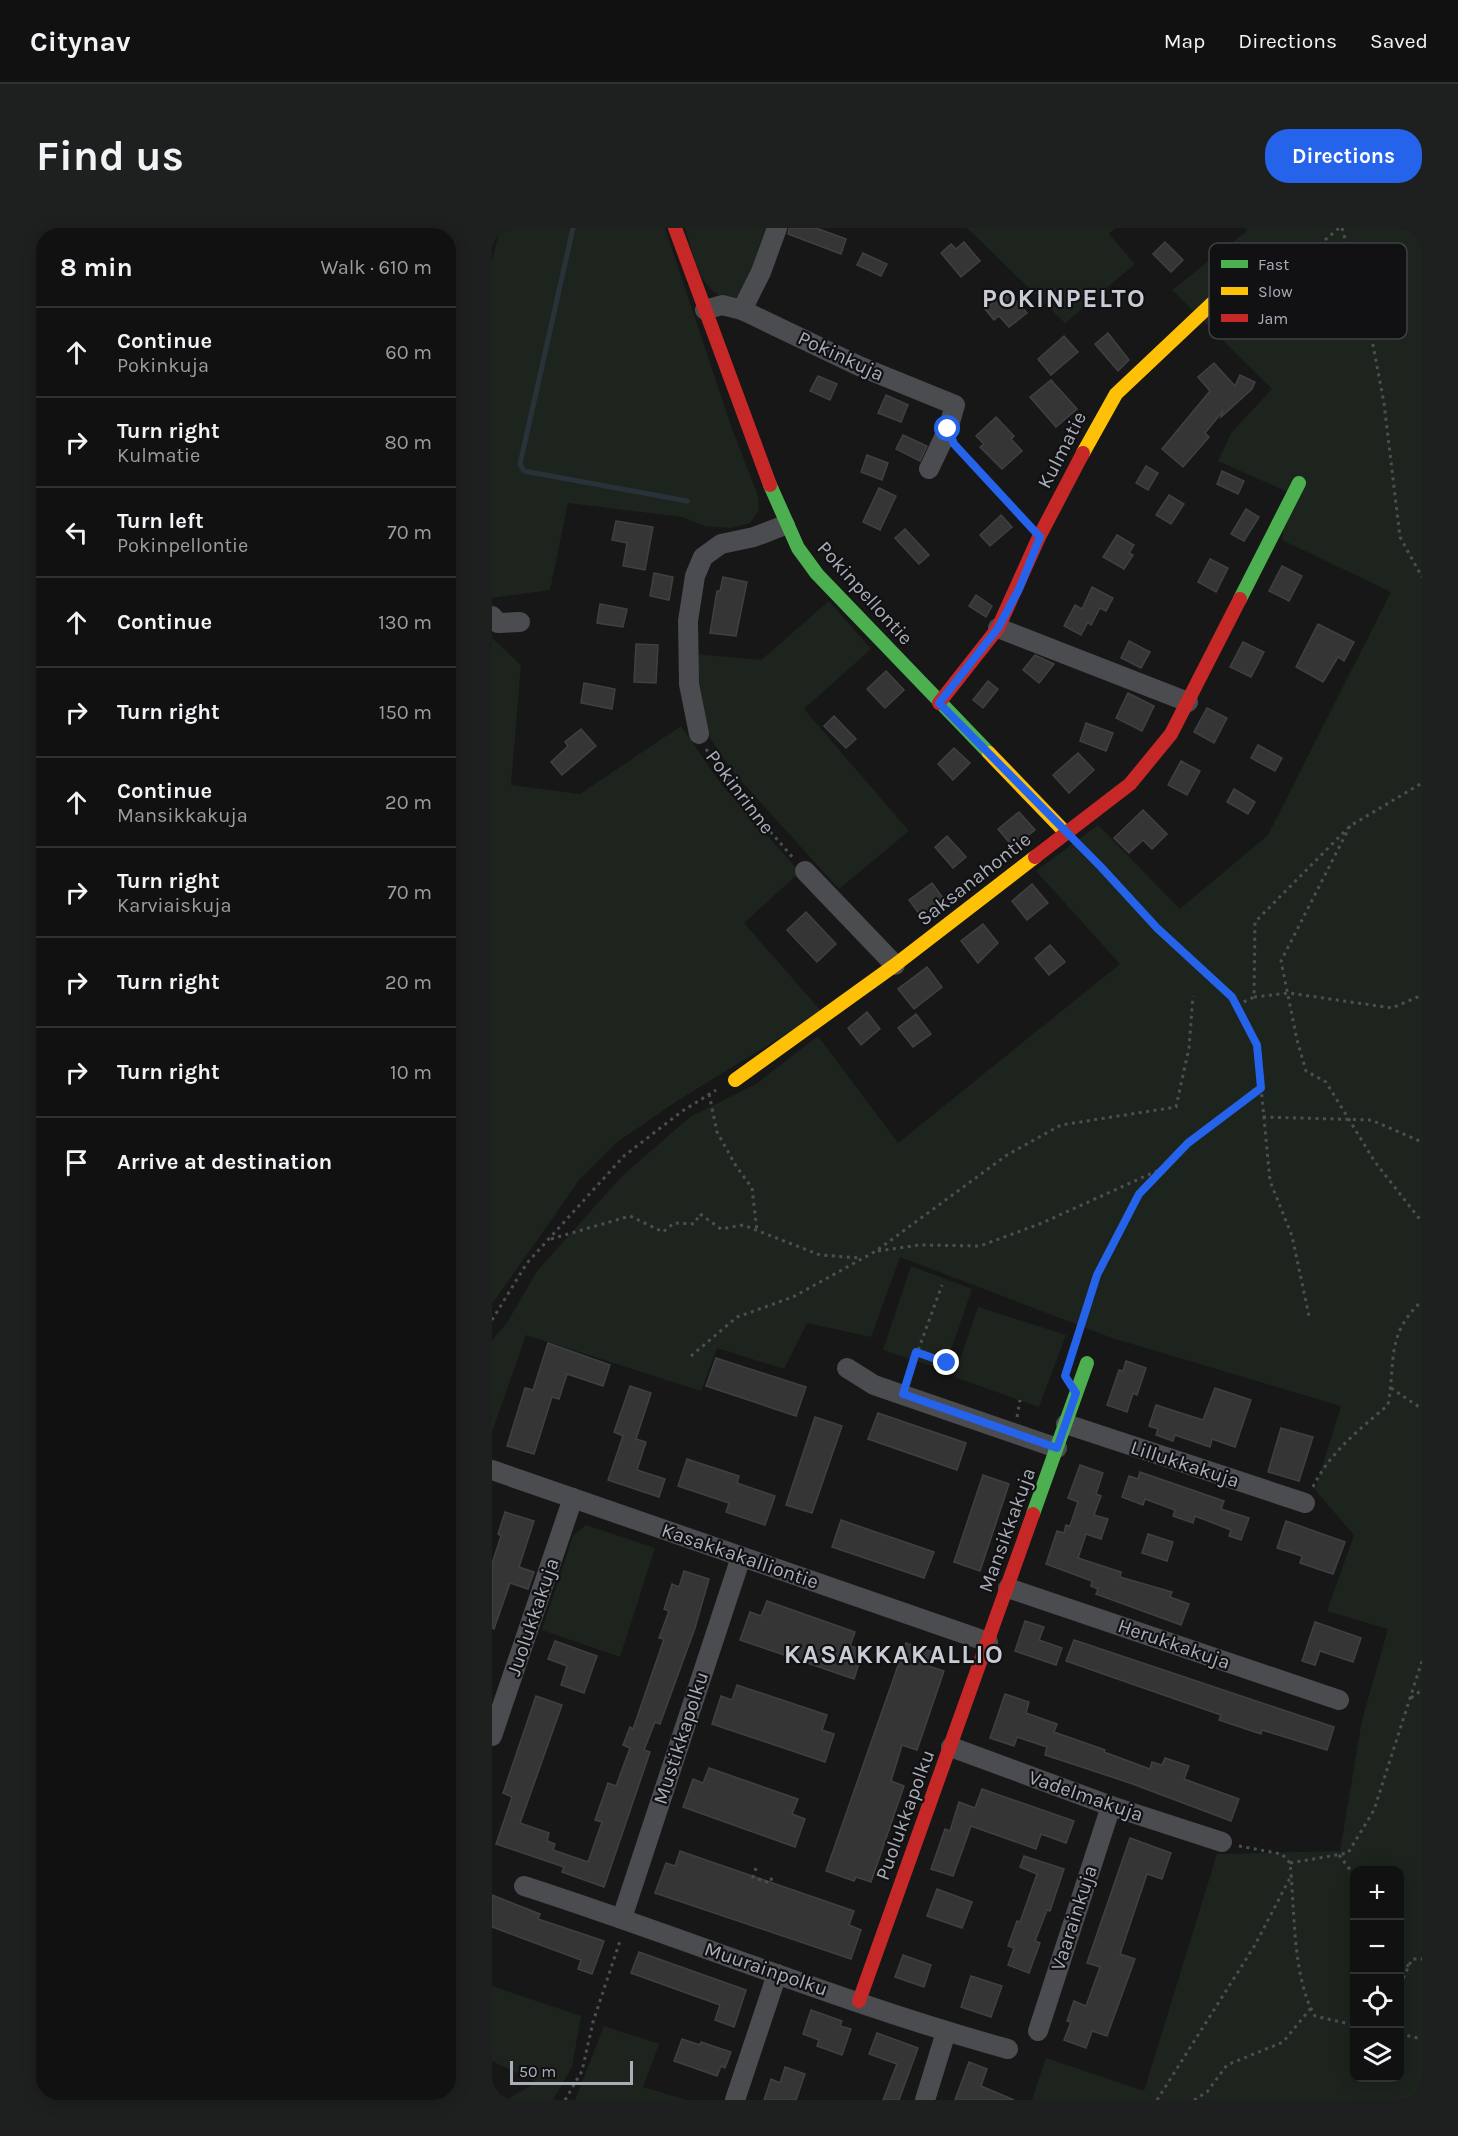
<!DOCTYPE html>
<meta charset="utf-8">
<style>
:root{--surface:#111;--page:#1e1f1f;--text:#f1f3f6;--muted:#9c9d9f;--line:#303131;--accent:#2563eb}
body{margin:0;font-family:Karla,sans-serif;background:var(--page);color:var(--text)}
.controls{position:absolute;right:18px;bottom:18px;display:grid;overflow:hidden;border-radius:12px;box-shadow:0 3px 15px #0003}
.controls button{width:54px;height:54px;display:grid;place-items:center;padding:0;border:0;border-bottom:2px solid var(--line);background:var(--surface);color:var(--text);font:30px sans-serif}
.scale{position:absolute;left:18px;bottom:15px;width:123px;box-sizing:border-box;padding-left:6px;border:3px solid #a8adb8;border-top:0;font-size:16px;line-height:21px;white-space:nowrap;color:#a8adb8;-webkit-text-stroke:4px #111113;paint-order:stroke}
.stop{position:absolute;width:18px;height:18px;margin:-14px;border:4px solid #2563eb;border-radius:50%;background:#fff}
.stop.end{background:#2563eb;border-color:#fff;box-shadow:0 2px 6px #0008}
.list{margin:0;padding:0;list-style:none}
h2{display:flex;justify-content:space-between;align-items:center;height:78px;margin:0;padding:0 24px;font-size:26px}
h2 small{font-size:20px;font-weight:400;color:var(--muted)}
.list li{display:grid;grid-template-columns:39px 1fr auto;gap:18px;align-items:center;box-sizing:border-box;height:90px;padding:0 24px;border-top:2px solid var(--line)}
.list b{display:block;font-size:22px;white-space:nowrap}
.list p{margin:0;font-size:20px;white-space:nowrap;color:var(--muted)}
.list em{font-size:20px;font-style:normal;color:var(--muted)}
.icon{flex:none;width:33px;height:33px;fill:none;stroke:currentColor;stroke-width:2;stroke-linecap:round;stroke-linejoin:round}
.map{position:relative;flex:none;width:930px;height:1872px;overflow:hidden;border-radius:24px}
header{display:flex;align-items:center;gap:36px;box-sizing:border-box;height:84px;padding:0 30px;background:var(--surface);border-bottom:2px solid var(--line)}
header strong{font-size:28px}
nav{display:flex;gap:33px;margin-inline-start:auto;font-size:21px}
.intro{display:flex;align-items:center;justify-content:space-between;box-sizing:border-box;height:144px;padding:0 36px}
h1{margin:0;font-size:42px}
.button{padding:15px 27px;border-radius:24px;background:var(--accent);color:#fff;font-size:21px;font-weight:700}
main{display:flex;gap:36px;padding:0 36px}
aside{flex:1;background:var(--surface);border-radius:24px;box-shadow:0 3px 15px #0003}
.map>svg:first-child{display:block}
.green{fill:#1d241e;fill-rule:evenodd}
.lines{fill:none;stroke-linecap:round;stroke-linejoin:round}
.stream{stroke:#2a3239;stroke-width:5}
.building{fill:#353536;stroke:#3f4043;stroke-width:1.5}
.path{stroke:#4d4e52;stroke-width:3;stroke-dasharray:3 4.5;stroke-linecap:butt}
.street{stroke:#4b4c50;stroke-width:20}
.fast{stroke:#4caf50;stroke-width:14}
.slow{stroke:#ffc107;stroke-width:14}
.jam{stroke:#c62828;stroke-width:14}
.route{stroke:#2563eb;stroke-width:8}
.labels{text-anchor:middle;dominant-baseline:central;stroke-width:4.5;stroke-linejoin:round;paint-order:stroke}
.street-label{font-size:20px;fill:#a8adb8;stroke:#111113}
.district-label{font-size:26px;font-weight:bold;letter-spacing:1.5px;fill:#c9ccd4;stroke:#111113}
.key{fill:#111113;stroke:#3e4045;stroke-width:1.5}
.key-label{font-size:16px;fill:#a8adb8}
</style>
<header>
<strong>Citynav</strong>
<nav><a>Map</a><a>Directions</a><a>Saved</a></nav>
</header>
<div class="intro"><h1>Find us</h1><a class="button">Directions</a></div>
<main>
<aside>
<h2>8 min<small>Walk · 610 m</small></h2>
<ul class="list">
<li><svg class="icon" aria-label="ahead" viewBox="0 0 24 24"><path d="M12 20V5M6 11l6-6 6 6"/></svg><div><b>Continue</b><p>Pokinkuja</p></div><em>60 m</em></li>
<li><svg class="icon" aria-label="right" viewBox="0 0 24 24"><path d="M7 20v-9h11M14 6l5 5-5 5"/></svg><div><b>Turn right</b><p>Kulmatie</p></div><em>80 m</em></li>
<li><svg class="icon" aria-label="left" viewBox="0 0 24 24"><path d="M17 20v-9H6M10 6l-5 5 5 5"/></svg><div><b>Turn left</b><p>Pokinpellontie</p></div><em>70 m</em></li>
<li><svg class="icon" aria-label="ahead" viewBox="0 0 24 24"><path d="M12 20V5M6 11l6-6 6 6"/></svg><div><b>Continue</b></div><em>130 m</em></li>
<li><svg class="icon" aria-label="right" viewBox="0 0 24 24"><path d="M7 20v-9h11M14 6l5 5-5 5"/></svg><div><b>Turn right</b></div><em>150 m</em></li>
<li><svg class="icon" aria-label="ahead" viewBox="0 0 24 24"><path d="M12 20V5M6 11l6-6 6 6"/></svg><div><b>Continue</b><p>Mansikkakuja</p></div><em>20 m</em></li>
<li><svg class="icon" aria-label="right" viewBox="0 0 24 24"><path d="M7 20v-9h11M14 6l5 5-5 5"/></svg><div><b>Turn right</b><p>Karviaiskuja</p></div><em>70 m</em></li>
<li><svg class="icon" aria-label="right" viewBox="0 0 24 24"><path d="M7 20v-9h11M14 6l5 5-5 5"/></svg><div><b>Turn right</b></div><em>20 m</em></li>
<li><svg class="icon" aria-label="right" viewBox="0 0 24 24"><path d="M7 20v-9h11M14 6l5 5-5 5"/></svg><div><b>Turn right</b></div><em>10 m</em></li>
<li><svg class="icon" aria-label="arrive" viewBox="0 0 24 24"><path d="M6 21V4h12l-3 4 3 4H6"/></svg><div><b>Arrive at destination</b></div></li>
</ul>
</aside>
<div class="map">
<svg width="930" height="1872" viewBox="0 0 930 1872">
<rect width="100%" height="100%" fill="#171717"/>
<g class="green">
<polygon points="8,0 173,0 239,198 266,268 267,282 258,295 239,300 213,298 190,289 76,275 58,362 0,370 0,33"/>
<path d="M193,0H276L254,61L246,70C208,74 202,27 193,0Z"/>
<polygon points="475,0 623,0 617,6 643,36 573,95"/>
<path d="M753,0H930V1872H540L554,1830L652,1863L725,1626L848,1623L870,1492L896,1401L835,1383L862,1307L823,1262L849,1178L620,1110L408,1029L379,1109L315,1095L292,1141L225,1120L209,1163L34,1107L0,1204V1113L16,1093L45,1043L132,946L198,889L264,856L326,808L406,915L628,736L544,643L606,597L688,681L776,607L899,364L790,312L796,264L726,233L739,205L780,161L680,62L755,3ZM862,1642H908V1850H862Z"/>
<polygon points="337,373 379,421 312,481 417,603 347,661 241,544 219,512 208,480 203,426 269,432"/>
<polygon points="0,410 29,437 19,557 88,566 189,498 229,556 308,644 252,695 330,784 188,871 124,915 88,951 0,1076"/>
<polygon points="419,1038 480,1061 452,1142 391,1122"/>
<polygon points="486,1079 574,1107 547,1179 462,1149"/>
<polygon points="94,1297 163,1320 128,1429 50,1402 81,1308"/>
<polygon points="0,1758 89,1788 80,1839 61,1872 14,1872 45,1854 0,1833"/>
<polygon points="112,1798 167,1816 151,1859 194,1872 83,1872"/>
</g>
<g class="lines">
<polyline class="stream" points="81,0 28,236 32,243 195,273"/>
</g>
<g class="building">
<polygon points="297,0 324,0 354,11 349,26 296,6"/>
<polygon points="472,14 488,33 469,49 449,25 459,16 464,21"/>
<polygon points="673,14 691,32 679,44 661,26"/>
<polygon points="371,25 395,36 389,48 365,37"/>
<polygon points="518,65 535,85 517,99 507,88 502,92 493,81 507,70 509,73"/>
<polygon points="616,105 637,132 626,143 603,116"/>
<polygon points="572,108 586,124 559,147 546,131"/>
<polygon points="722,135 743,158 748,147 763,154 760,161 729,189 731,183 713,205 717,209 691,239 670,221 718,163 706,149"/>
<polygon points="326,148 345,156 338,172 318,163"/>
<polygon points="559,152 585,181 564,199 538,169"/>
<polygon points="394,167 416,177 409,194 386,185"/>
<polygon points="504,189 522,208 519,211 530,223 510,241 488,219 492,216 484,208"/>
<polygon points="411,207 435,218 428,233 404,221"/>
<polygon points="375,227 396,235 390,252 369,244"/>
<polygon points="654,238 666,245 656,262 644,255"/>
<polygon points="730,243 752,253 746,266 725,256"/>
<polygon points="387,260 404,268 388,302 371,294"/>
<polygon points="677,267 692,276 679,296 664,287"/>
<polygon points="754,281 767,289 752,313 739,306"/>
<polygon points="509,287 520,299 498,318 488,307"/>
<polygon points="124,293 161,299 153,342 131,338 135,315 120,312"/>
<polygon points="413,301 437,327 427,336 403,310"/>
<polygon points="625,307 642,317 637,325 641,327 632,341 611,329"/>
<polygon points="718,331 736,340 724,364 706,354"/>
<polygon points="790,338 810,348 797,373 777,363"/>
<polygon points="162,345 181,349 177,372 158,368"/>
<polygon points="231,349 255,354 244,408 218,405 225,363 228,363"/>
<polygon points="600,359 621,370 614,383 608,380 599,397 596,394 589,407 572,398 583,377 590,381"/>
<polygon points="484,367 500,378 494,389 477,378"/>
<polygon points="108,376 135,381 131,399 105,395"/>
<polygon points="826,396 862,414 852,433 846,429 831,454 804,439"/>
<polygon points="637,413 658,424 649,440 629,430"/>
<polygon points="751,414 772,424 759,449 738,439"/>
<polygon points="144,416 166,417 164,455 142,454"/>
<polygon points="543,427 562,436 547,455 531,442"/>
<polygon points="394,443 412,462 393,480 375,461"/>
<polygon points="496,453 506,461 491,480 481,472"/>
<polygon points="92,455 123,461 120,481 89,475"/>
<polygon points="636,465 662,478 650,503 624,490"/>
<polygon points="715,480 735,490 722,515 702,504"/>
<polygon points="342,488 364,511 354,520 332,498"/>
<polygon points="594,495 621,505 614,523 588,513"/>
<polygon points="89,501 104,518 70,547 59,534 76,518 73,514"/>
<polygon points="766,517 790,530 783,543 759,530"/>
<polygon points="462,520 478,535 461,552 446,536"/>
<polygon points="586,525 602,542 577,565 561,547"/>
<polygon points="689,533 708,543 695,567 676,557"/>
<polygon points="742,561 763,574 756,586 735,574"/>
<polygon points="651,582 675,606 660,621 651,612 637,625 622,610"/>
<polygon points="527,584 543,602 521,619 506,601"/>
<polygon points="455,608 474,629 461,640 443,619"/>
<polygon points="440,655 454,674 431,691 417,672"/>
<polygon points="540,656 556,675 535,692 520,673"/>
<polygon points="314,684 344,716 325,734 295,702"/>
<polygon points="491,696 506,715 486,735 469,713"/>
<polygon points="558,717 573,734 557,747 543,730"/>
<polygon points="435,739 450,759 422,781 406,761"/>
<polygon points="375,784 388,801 369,817 356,800"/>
<polygon points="424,786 439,806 421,819 406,800"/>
<polygon points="56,1115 118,1137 111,1158 75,1146 67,1171 60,1169 42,1226 15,1218 33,1160 41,1162"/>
<polygon points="224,1130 314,1159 304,1188 214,1158"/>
<polygon points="634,1133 654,1140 645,1167 641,1165 635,1184 615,1177 627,1142 631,1143"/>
<polygon points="138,1158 159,1165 144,1211 154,1214 145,1242 173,1251 167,1269 116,1252 131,1208 122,1204"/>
<polygon points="723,1160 759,1172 743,1219 720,1211 718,1219 683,1207 681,1213 664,1207 666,1201 657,1198 664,1177 711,1192"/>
<polygon points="386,1185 474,1215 465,1242 376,1211"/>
<polygon points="323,1189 350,1198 320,1285 294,1277"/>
<polygon points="789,1200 821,1209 807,1253 776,1244"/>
<polygon points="195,1231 247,1248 245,1255 283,1268 273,1297 234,1284 237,1275 186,1258"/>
<polygon points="588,1237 611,1245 604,1266 609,1268 602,1287 616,1291 609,1311 594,1306 586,1330 629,1344 628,1349 680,1364 678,1369 697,1376 689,1397 604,1366 606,1361 599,1358 600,1353 554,1336 565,1303 572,1305 574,1297 578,1298 586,1274 576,1270"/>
<polygon points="648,1244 732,1273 729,1281 757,1290 749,1312 737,1308 739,1302 703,1288 701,1295 681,1288 683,1282 653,1271 651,1277 630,1269 637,1248 646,1251"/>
<polygon points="491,1247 517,1256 488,1343 462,1334"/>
<polygon points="13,1284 42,1293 27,1339 42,1344 36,1361 18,1355 2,1401 0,1400 0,1336 9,1308 6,1306"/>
<polygon points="349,1292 442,1324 432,1350 340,1319"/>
<polygon points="794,1293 853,1314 841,1346 808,1335 810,1328 785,1320"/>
<polygon points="656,1306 681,1314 675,1333 650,1325"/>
<polygon points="192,1343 217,1351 203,1400 168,1496 163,1494 152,1522 158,1524 112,1659 70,1644 72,1639 4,1616 20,1569 11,1565 44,1468 70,1477 28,1595 57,1605 55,1613 63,1616 61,1622 96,1634 110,1594 103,1592 116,1555 124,1558 138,1520 131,1517 138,1499 141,1501 172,1411 167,1410 177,1383 172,1381 180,1356 187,1359"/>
<polygon points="275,1373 363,1404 358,1418 371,1422 362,1451 248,1412 258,1384 269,1388"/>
<polygon points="533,1393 552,1399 547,1412 570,1420 564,1437 523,1423"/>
<polygon points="823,1394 869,1410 861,1434 828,1423 823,1437 810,1433"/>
<polygon points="582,1412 842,1499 835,1522 770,1502 769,1506 727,1492 729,1487 574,1433"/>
<polygon points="63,1413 105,1428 92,1465 69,1457 75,1438 56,1431"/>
<polygon points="414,1415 441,1424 436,1438 452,1443 425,1522 410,1517 399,1553 412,1558 379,1654 364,1649 362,1653 334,1643"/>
<polygon points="245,1457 335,1487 330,1502 342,1506 333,1534 220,1496 229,1468 240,1472"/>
<polygon points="513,1466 537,1474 534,1485 565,1496 562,1504 613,1522 612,1524 658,1541 660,1534 670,1537 673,1530 697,1538 692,1551 747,1571 739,1593 638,1555 553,1527 555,1519 525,1509 522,1518 498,1510"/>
<polygon points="217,1540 306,1571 300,1586 313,1591 303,1619 191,1579 201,1551 211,1555"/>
<polygon points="490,1561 582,1593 574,1615 549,1606 544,1621 479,1598 461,1648 439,1641 453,1601 458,1603 467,1574 483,1580"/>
<polygon points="638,1610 679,1625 670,1651 655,1646 628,1726 643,1731 615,1808 600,1803 594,1820 572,1812 579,1794 575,1793 582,1773 594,1778 608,1739 595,1735"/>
<polygon points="188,1623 362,1683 357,1697 369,1702 359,1731 163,1665 174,1635 183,1638"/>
<polygon points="532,1628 572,1641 558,1683 555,1682 543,1713 548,1715 537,1745 516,1737 522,1720 516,1718 525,1693 528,1694 545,1646 528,1639"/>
<polygon points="445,1661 480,1674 470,1700 435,1688"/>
<polygon points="0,1667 48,1686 46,1691 112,1713 100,1746 86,1741 89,1732 0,1699"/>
<polygon points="147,1724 254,1762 242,1799 223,1792 228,1777 139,1745"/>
<polygon points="411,1727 439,1737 432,1759 403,1749"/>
<polygon points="479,1748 510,1758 499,1789 469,1779"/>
<polygon points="319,1782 350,1793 348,1798 359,1801 350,1827 325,1818 327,1812 311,1806"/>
<polygon points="385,1805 426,1820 407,1872 391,1872 405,1836 377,1826"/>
<polygon points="190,1811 208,1817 209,1814 239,1824 233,1840 229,1838 225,1848 182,1833"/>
<polygon points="477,1834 495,1841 489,1858 522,1872 463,1872"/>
<polygon points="293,1839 313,1846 304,1872 272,1872 279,1851 288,1855"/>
</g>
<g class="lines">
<g class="path">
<polyline points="850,0 878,101 892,175 908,309 930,349"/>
<polyline points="769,45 799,41 847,0"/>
<polyline points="465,220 532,292"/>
<polyline points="214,521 246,566 302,631"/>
<polyline points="858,598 789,733 805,812 814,843 834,854 883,934 930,994"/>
<polyline points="590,620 665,700 731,759 745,777 765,817 778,953 800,1008 817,1088"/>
<polyline points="762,769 797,765 900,780 930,767"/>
<polyline points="745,777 762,769 763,694 858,598 930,555"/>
<polyline points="217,866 225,904 244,938 260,960 265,1003"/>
<polyline points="771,889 879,892 930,914"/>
<polyline points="59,1011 138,988 171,1004 182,995 202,996 208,986 229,1001 251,997 328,1027 369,1030"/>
<polyline points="386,1023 427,1017 488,1018 550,995 669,941"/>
<polyline points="0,1092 35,1035 132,928 189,884 224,862"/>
<polyline points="583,1117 605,1047 647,966 696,915 768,860"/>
<polyline points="424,1124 455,1135 465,1142"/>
<polyline points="199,1128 245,1089 301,1069 384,1023 515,927 569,897 684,879 697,820 701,768"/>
<polyline points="416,1150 450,1057"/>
<polyline points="899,1160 930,1181"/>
<polyline points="525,1189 528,1172"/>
<path d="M821,1259C838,1224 867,1202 896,1177C904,1134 893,1107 930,1073"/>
<polyline points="919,1470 930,1462"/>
<path d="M747,1618L790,1626L798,1635C803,1681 800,1749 823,1788L862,1797"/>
<polyline points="847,1627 862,1647"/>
<polyline points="798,1635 856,1625 882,1582 930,1433"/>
<polyline points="264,1640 261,1649 278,1655 281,1646"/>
<polyline points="908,1725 911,1736 917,1738"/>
<polyline points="908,1757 920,1731 930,1731"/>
<polyline points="908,1806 930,1811"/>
<polyline points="73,1872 90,1843 101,1794 129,1710"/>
<polyline points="665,1872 763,1717 799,1648"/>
<polyline points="702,1872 715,1864 735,1837 791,1814 819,1780"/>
</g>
<g class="street">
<polyline points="213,82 230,77 250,82 367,138 463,177 456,201 437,241"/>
<polyline points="250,82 269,44 285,0"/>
<polyline points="0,388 6,395 28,394"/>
<polyline points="506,400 696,474"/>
<polyline points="207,506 197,456 196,393 203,348 211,329 229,316 262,309 293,297"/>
<polyline points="313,643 403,737"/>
<polyline points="355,1140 382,1157 565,1220"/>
<polyline points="574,1196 813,1275"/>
<polyline points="0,1242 496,1414"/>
<polyline points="516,1360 847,1472"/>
<polyline points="0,1508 81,1270"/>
<polyline points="459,1519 619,1578 730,1614"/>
<path d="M32,1658C194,1710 352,1776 516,1821"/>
<polyline points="130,1690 249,1329"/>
<polyline points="546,1803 619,1578"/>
<polyline points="243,1872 285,1746"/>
<polyline points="433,1872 454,1804"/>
</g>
<g class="fast">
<polyline points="278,257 306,320 325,346 497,525"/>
<polyline points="748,371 807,255"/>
<polyline points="541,1286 595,1135"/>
</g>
<g class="slow">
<polyline points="591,225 624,166 749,48"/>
<polyline points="497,525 574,605"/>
<polyline points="243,852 403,737 543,629"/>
</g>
<g class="jam">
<polyline points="183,0 278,257"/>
<polyline points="447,475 506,400 547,309 591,225"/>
<polyline points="543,629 638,556 679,506 748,371"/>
<polyline points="367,1773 541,1286"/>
</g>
</g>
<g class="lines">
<polyline class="route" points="455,1135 424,1124 411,1166 565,1220 584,1165 573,1148 605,1047 647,966 696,915 769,860 765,817 740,769 665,700 609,639 447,475 506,400 527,361 548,309 462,216 456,201"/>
</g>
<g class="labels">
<g class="street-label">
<text transform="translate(349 128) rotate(25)">Pokinkuja</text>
<text transform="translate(570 222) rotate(-63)">Kulmatie</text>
<text transform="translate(373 365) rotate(48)">Pokinpellontie</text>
<text transform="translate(248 564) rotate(53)">Pokinrinne</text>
<text transform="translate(482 651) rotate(-38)">Saksanahontie</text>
<text transform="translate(693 1236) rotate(18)">Lillukkakuja</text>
<text transform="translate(515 1302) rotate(-70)">Mansikkakuja</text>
<text transform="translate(248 1328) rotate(19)">Kasakkakalliontie</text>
<text transform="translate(41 1389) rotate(-71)">Juolukkakuja</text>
<text transform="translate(682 1416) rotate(19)">Herukkakuja</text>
<text transform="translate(189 1510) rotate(-72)">Mustikkapolku</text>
<text transform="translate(594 1568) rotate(19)">Vadelmakuja</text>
<text transform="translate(413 1587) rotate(-70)">Puolukkapolku</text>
<text transform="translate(582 1690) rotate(-72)">Vaarainkuja</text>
<text transform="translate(274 1741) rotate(19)">Muurainpolku</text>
</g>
<g class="district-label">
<text x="572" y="70">POKINPELTO</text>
<text x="402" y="1426">KASAKKAKALLIO</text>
</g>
</g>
<rect x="717" y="15" width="198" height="96" rx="9" class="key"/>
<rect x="729" y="32" width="27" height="8" fill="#4caf50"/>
<rect x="729" y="59" width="27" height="8" fill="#ffc107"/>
<rect x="729" y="86" width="27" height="8" fill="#c62828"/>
<g class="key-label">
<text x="766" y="42">Fast</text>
<text x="766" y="69">Slow</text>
<text x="766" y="96">Jam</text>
</g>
</svg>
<div class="controls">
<button>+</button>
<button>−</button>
<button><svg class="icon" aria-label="locate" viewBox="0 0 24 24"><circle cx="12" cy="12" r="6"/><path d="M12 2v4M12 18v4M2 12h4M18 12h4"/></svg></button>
<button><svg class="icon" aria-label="layers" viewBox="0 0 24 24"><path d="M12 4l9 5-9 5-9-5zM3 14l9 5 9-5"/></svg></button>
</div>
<div class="scale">50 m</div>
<div class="stop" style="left:456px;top:201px"></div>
<div class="stop end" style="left:455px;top:1135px"></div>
</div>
</main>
